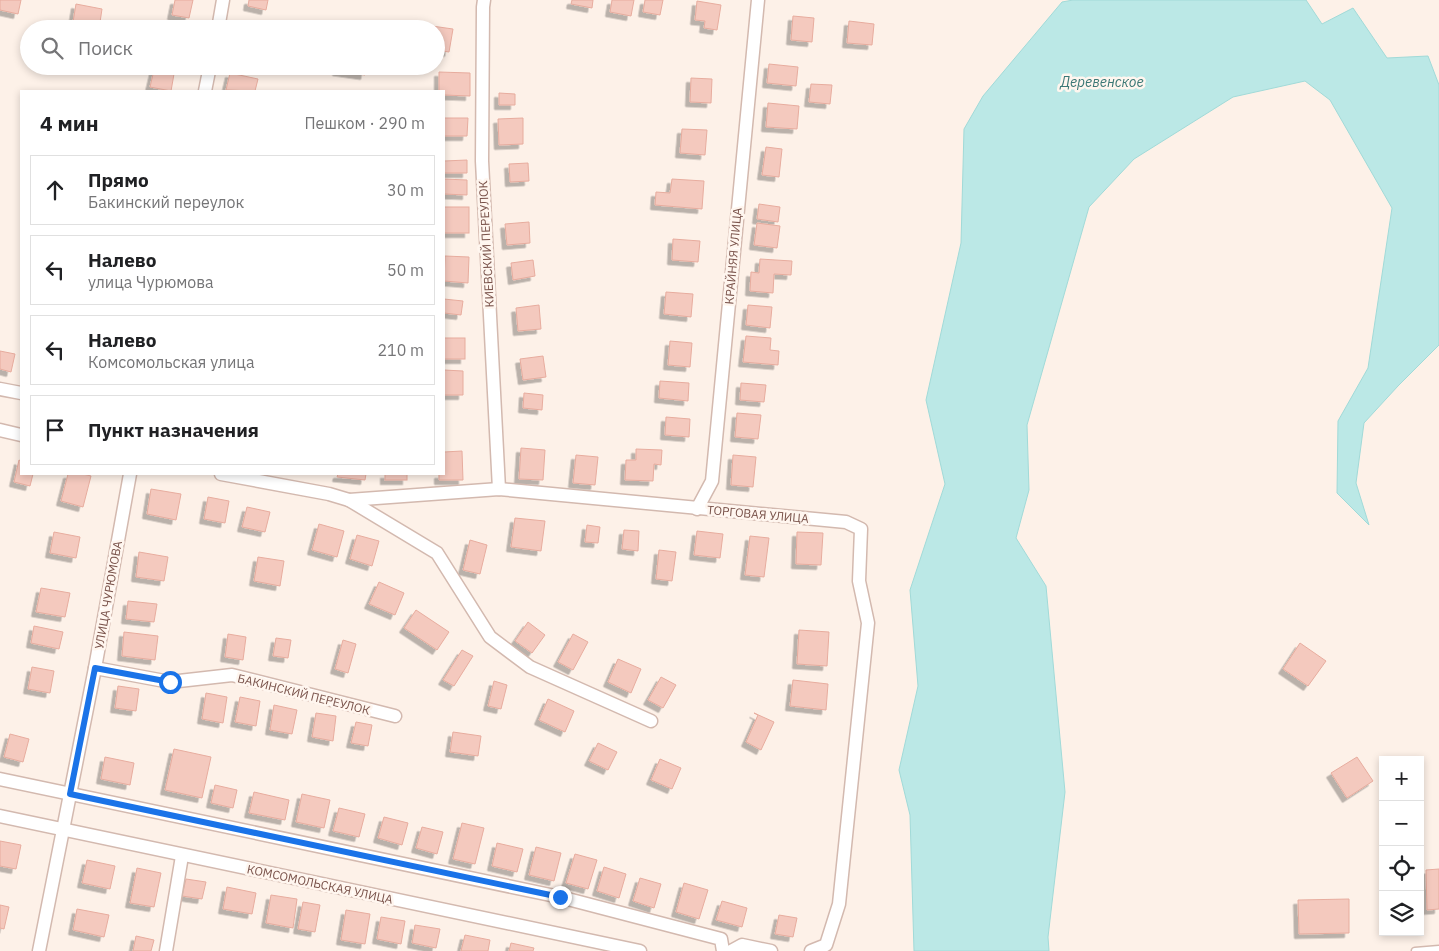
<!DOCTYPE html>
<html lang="ru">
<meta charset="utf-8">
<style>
:root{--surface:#fff;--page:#f2f2f2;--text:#202124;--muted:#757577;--line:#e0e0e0}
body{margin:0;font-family:"IBM Plex Sans",sans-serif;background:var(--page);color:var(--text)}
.controls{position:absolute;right:15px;bottom:15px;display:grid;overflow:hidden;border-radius:0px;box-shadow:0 2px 8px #0003}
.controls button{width:45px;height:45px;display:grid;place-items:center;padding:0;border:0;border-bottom:1px solid var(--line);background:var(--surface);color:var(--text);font:25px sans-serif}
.stop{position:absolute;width:15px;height:15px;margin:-11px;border:4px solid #1a73e8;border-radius:50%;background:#fff}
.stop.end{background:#1a73e8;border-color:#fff;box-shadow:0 1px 5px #0008}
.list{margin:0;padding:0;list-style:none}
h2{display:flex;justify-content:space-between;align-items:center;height:65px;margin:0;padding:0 20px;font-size:21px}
h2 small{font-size:16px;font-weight:400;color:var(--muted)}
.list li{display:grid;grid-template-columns:32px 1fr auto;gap:15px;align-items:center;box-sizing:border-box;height:70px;margin:0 10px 10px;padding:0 10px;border:1px solid var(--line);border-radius:0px}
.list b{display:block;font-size:19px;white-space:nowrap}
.list p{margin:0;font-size:16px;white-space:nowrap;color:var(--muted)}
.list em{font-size:16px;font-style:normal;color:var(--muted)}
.icon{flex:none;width:28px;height:28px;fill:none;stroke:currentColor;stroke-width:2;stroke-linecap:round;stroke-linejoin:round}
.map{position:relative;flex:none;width:1439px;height:951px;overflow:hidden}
.search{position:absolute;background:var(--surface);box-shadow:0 2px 8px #0003;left:20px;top:20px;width:425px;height:55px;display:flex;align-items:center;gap:12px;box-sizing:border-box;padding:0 18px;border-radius:28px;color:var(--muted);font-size:19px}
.panel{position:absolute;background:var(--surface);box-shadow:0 2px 8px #0003;left:20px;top:90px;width:425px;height:385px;border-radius:0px}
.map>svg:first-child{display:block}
.water{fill:#bbe8e6;stroke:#a1dad8}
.building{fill:#f4c9be;stroke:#e7ac9e;filter:url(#shadow)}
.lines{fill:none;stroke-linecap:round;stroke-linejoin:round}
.service-casing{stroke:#d3b9af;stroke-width:9}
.minor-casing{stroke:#d3b9af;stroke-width:15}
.service{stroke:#fff;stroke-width:6}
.minor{stroke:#fff;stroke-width:12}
.route{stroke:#1a73e8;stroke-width:6}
.labels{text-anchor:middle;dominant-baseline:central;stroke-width:5;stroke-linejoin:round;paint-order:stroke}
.street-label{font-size:12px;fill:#79524a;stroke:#fff6ef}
.water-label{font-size:14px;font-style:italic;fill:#3a7775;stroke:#fff6ef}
</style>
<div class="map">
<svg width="1439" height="951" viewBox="0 0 1439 951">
<defs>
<filter id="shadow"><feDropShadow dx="-4.5" dy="4.5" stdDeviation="0" flood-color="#0004"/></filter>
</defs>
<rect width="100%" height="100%" fill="#fdf1e8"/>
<polygon class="water" points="1073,0 1306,0 1322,24 1353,8 1387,58 1428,56 1439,85 1439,345 1398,386 1364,423 1356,483 1369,525 1337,493 1338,421 1368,368 1392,208 1330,100 1305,81 1233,97 1134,159 1089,207 1027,425 1029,490 1016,538 1046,586 1065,792 1048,937 1049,951 914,951 910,815 899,770 918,686 910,590 945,484 926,400 961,243 964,129 983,96 1062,2"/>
<g class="building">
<polygon points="0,0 21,0 18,14 0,10"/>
<polygon points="175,0 193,0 189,18 172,15"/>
<polygon points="249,0 268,0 266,10 248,6"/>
<polygon points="572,0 593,0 592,8 571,4"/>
<polygon points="612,0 634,0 631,16 610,12"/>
<polygon points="645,0 663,0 660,15 643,12"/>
<polygon points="697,1 721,5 717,30 704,28 705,21 695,20"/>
<polygon points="76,4 102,9 99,29 72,28"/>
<polygon points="793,16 814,18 812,42 791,40"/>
<polygon points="849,21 874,24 872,45 847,43"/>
<polygon points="244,22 262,26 261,29 243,29"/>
<polygon points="432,26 453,29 449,52 436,50 436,29 431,29"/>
<polygon points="769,64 798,67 796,86 767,83"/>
<polygon points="337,66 367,66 365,75 337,71"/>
<polygon points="154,70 174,74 171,91 150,87"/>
<polygon points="439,72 470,73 470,96 444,95 444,91 439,91"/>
<polygon points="230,73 258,79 255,91 226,90"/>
<polygon points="691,78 712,79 711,103 690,102"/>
<polygon points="811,84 832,85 830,104 809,102"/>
<polygon points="499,93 515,94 515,105 499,105"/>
<polygon points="768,103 799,106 797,129 766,127"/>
<polygon points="444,118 468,118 467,136 444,136"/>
<polygon points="523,118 523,144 499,145 498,119"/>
<polygon points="682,129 707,130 705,155 680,153"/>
<polygon points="766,147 782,149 779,177 762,175"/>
<polygon points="467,160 467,173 444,173 444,161"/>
<polygon points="528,163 529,181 510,182 509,164"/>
<polygon points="444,179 467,180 467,195 444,194"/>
<polygon points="672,179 704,181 702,209 655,205 656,192 670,193"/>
<polygon points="759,204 780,207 778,222 757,219"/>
<rect x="444" y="207" width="25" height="26"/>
<polygon points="529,222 530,243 507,245 505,224"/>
<polygon points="757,223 780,226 777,248 754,245"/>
<polygon points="673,239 700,241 698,262 672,260"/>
<polygon points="445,256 469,257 468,283 444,281"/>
<polygon points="760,259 792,261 791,275 774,274 773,293 750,291 751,272 759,273"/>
<polygon points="533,260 535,276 513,280 511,263"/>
<polygon points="666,292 693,294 691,317 664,314"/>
<polygon points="444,299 463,301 461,315 444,313"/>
<polygon points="539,305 541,329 518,331 516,308"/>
<polygon points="748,305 772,307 770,328 746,325"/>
<polygon points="746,336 771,338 770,350 779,351 778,365 743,362"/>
<rect x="444" y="338" width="21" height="21"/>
<polygon points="670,341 692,343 690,367 668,365"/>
<polygon points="0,351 15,354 11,372 0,369"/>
<polygon points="543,356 546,377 523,380 520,359"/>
<polygon points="444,370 463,371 463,395 444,395"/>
<polygon points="660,381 689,383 688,401 659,398"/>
<polygon points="741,383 766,385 764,402 740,400"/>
<polygon points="524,393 543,395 542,410 523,408"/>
<polygon points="737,413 761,415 758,439 735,437"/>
<polygon points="666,417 690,419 689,437 665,435"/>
<polygon points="521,448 545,450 543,480 519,479"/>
<polygon points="636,449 662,450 661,465 654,464 653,481 625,480 626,460 636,460"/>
<polygon points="462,451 463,480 439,480 439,474 444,474 444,452"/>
<polygon points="576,455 598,457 595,485 573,483"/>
<polygon points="733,455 756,457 753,487 731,485"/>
<polygon points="19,460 21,461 21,474 33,474 30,486 14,482"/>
<polygon points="68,474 83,474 91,476 83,507 61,501"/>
<polygon points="338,474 366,474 365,480 337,477"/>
<rect x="385" y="474" width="22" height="6"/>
<polygon points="151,489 181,494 176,520 147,514"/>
<polygon points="208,497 229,501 225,523 204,519"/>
<polygon points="247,507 270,512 265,532 242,527"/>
<polygon points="515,518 545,521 541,551 511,547"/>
<polygon points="319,524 344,531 337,557 312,550"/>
<polygon points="587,525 600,527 598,543 585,542"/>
<polygon points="624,530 639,531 638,551 622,549"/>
<polygon points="697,531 723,534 720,558 694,555"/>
<polygon points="54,532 80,537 76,558 50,553"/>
<polygon points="797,532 823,533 821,565 796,564"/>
<polygon points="357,535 379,541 372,566 350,559"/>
<polygon points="750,536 769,538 764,577 745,575"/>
<polygon points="470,540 487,545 480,574 463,570"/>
<polygon points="659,550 676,552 672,581 656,579"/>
<polygon points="139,552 168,557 164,581 136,577"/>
<polygon points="258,557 284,561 280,586 254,581"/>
<polygon points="379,582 404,593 395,615 369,604"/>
<polygon points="41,588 70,593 65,617 36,612"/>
<polygon points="128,601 157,604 154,622 126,619"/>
<polygon points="416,610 449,632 437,650 404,628"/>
<polygon points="528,622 545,635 532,653 515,641"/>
<polygon points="34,626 63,632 59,649 31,643"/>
<polygon points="799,630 829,632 827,666 797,664"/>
<polygon points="124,632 158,636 155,660 122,656"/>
<polygon points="228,634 246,637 243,660 225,657"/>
<polygon points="573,634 588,642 573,670 558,662"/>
<polygon points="276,638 291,640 288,658 273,656"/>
<polygon points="343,640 356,644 348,673 335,669"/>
<polygon points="1300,643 1326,661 1308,686 1283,669"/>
<polygon points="462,650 473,656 454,686 443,680"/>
<polygon points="618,659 641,669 631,693 608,682"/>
<polygon points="32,667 54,671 50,693 28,689"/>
<polygon points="661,677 676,685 663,708 648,700"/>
<polygon points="793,680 828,684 826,710 790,706"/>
<polygon points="494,681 507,685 501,709 488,706"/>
<polygon points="118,686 139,689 136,711 115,708"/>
<polygon points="206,693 227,697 223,723 202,719"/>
<polygon points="240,697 260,701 256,726 235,722"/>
<polygon points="548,699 574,711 565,732 539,720"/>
<polygon points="274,705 297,710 292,734 270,730"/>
<polygon points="316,713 336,716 333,741 312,737"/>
<polygon points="754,713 774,722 761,750 746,742 758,715"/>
<polygon points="356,722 372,725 368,746 351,743"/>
<polygon points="453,732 481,736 478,756 450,752"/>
<polygon points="10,734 29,739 23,762 4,757"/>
<polygon points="598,743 617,752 608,770 589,761"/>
<polygon points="174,749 211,757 202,798 165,790"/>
<polygon points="105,757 134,763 130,785 101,779"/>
<polygon points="1357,757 1373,781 1347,798 1331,773"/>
<polygon points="660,759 681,768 672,789 651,780"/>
<polygon points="215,785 237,790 233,808 211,803"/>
<polygon points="254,792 289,800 285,820 249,813"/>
<polygon points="302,794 330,800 324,828 296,822"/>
<polygon points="339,808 365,814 359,837 333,831"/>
<polygon points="384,817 408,823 402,845 378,838"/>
<polygon points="462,823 484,828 475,864 453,859"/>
<polygon points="422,827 443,832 437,854 416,848"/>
<polygon points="0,841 21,845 16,869 0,866"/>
<polygon points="497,843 523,849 517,872 492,866"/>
<polygon points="536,847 561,853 554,881 529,875"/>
<polygon points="575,854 597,860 588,889 566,883"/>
<polygon points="87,860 115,866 110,889 82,883"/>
<polygon points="604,867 626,874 619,898 597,891"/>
<polygon points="137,868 161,873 154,907 130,903"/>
<polygon points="1439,869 1439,909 1427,910 1426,870"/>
<polygon points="640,878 661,884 654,908 633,901"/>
<polygon points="186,879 206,882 202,899 182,896"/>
<polygon points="684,883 708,890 699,919 676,912"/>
<polygon points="227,887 256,893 252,914 223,909"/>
<polygon points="271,895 297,899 293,928 266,923"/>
<polygon points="1349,899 1349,933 1299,934 1298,900"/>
<polygon points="722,901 747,908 742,927 716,920"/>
<polygon points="303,902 320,905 315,932 298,929"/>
<polygon points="0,905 9,907 4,929 0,928"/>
<polygon points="77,909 109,915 104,937 73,930"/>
<polygon points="346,910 370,914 365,944 341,940"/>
<polygon points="779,915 797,918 793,937 775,934"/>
<polygon points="381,917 405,921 401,944 377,939"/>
<polygon points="415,925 440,929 436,948 412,943"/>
<polygon points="465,935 490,940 488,951 461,951"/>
<polygon points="136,936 154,940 151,951 133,951"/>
<polygon points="511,943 534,948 533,951 509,951"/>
</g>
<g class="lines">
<g class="service-casing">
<polyline id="service" points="1415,951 1439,949"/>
</g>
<g class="minor-casing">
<g id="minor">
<polyline points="484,0 483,7 482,161 499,489"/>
<polyline points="218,29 223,0"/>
<polyline points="205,91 210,66"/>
<polyline points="0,389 21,393"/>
<polyline points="0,430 21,435"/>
<polyline points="221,474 329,494 349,500 499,489 846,522 861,529 859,581 868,623 839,904 826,945 811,951"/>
<polyline points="349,500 437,553 490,637 530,667 651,721"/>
<polyline points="697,509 712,481 758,0"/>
<polyline points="95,668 170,682 232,675 395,716"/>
<polyline points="0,779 560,897 721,939 723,951"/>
<polyline points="0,816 640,951"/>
<polyline points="39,951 95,668 130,474"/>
<polyline points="166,951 182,856"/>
<polyline points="731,951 742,945 771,951"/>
</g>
</g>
<use href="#service" class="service"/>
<use href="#minor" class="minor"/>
</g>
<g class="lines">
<polyline class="route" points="170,682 95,668 70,794 560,897"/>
</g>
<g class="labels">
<g class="street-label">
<text transform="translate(486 244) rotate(-93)">КИЕВСКИЙ ПЕРЕУЛОК</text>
<text transform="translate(733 256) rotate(-85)">КРАЙНЯЯ УЛИЦА</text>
<text transform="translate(758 514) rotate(5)">ТОРГОВАЯ УЛИЦА</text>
<text transform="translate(108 595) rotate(-80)">УЛИЦА ЧУРЮМОВА</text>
<text transform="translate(304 694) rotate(14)">БАКИНСКИЙ ПЕРЕУЛОК</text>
<text transform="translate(320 884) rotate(12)">КОМСОМОЛЬСКАЯ УЛИЦА</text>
</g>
<g class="water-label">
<text x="1102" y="82">Деревенское</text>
</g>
</g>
</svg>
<div class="controls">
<button>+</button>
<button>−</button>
<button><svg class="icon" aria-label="locate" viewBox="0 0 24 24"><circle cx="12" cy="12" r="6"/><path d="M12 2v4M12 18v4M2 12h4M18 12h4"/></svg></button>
<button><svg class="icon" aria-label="layers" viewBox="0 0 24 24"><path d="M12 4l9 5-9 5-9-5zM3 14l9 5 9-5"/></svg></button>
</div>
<div class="stop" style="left:170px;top:682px"></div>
<div class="stop end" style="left:560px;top:897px"></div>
<div class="search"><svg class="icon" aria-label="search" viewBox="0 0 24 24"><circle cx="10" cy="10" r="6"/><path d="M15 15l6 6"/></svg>Поиск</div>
<section class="panel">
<h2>4 мин<small>Пешком · 290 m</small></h2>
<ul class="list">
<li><svg class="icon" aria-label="ahead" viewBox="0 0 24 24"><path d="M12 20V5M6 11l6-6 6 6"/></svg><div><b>Прямо</b><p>Бакинский переулок</p></div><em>30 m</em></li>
<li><svg class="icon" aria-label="left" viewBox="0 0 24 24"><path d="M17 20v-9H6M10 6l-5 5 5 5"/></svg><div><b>Налево</b><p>улица Чурюмова</p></div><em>50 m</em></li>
<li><svg class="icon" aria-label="left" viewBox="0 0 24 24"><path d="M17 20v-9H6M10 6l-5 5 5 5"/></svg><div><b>Налево</b><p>Комсомольская улица</p></div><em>210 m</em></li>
<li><svg class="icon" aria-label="arrive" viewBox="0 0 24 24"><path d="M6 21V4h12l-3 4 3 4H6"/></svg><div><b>Пункт назначения</b></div></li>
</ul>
</section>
</div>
